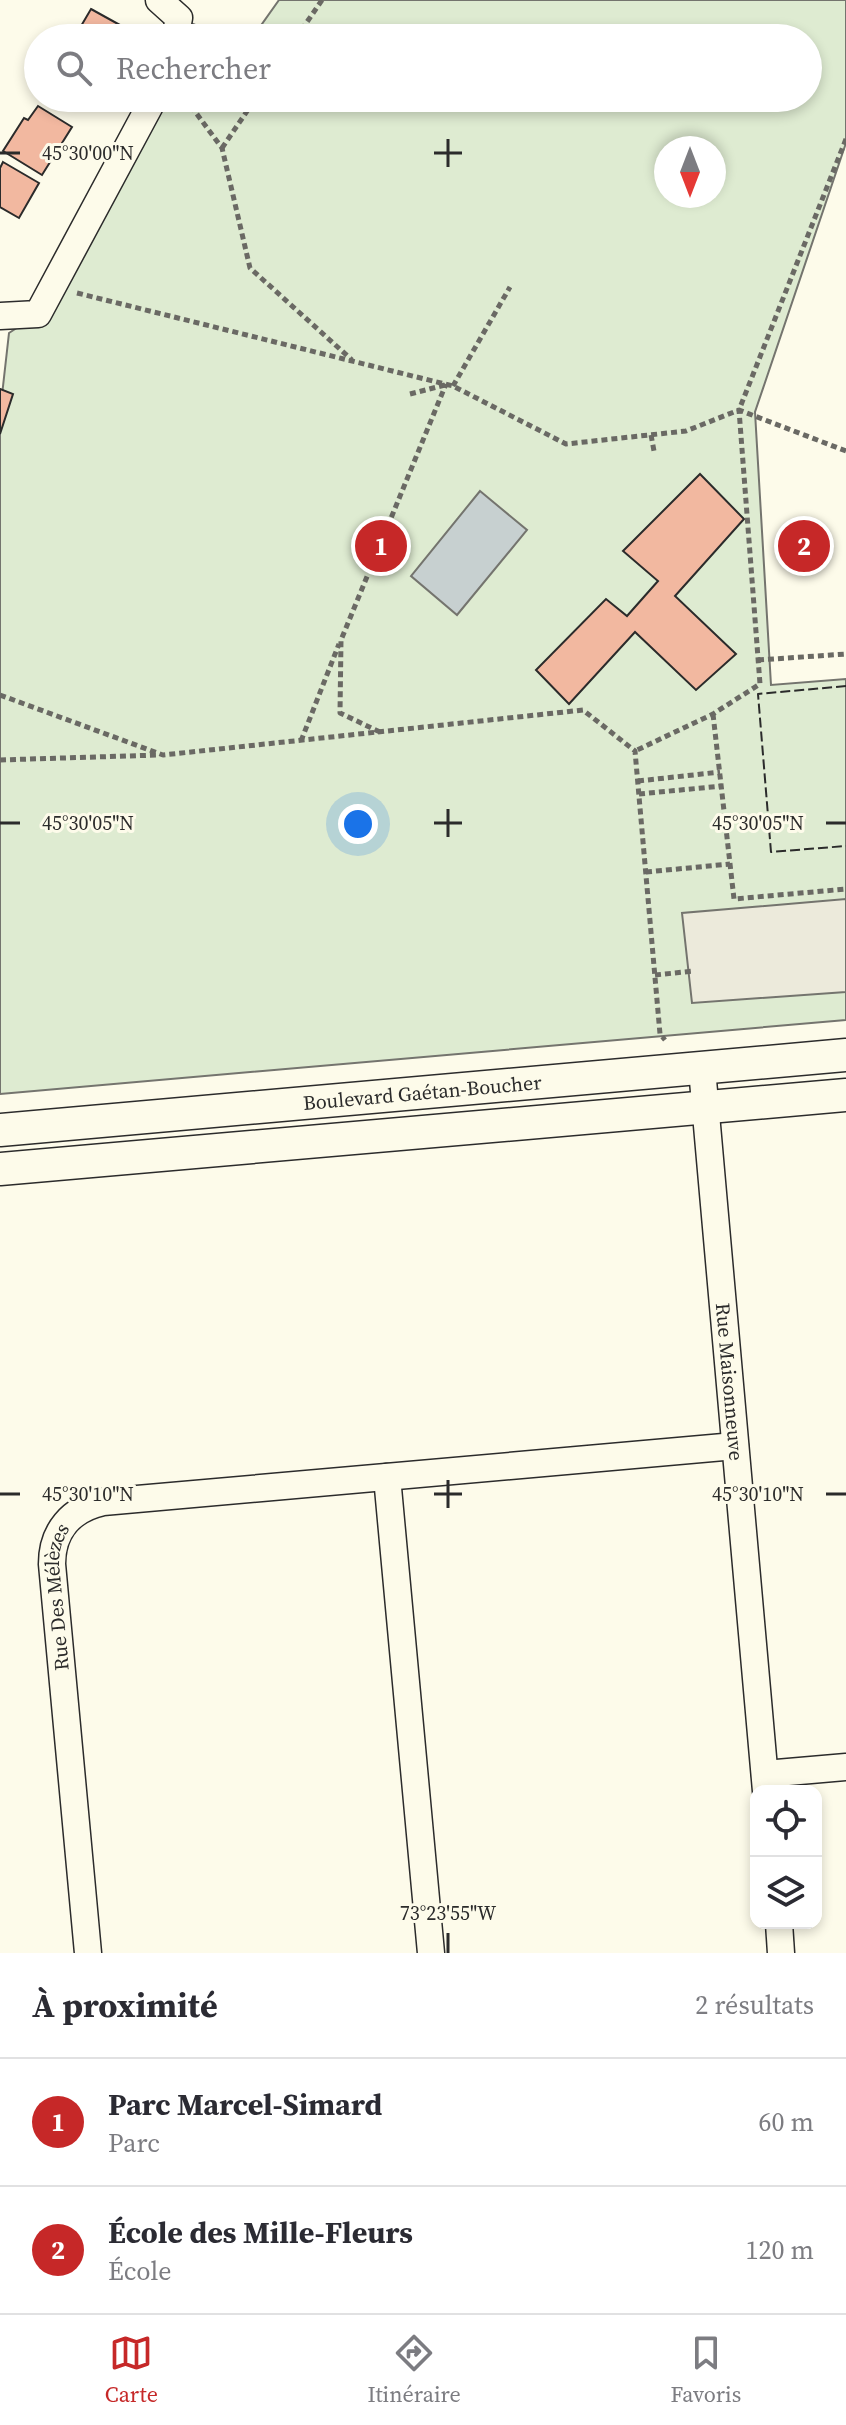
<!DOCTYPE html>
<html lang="fr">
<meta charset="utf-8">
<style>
:root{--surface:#fff;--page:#f2f2f3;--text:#2b2b33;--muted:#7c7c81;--line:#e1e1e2;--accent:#c62828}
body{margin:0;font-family:"Source Serif 4",serif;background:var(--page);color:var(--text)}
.controls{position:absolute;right:24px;bottom:24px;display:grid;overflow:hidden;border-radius:16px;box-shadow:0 4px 12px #0003}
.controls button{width:72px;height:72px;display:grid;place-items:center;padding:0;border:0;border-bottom:2px solid var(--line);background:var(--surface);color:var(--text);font:40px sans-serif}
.compass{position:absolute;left:654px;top:136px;width:72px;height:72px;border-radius:50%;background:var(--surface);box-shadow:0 4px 12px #0003;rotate:180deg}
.you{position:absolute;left:358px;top:824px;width:28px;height:28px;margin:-20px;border:6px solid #fff;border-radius:50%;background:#1a73e8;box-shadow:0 0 0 12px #1a73e833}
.badge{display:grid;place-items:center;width:52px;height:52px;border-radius:50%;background:var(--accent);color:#fff;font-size:26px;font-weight:700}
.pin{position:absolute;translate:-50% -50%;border:4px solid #fff;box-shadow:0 2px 8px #0006}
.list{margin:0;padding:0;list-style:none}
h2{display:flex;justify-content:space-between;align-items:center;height:104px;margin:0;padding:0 32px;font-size:34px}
h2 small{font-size:26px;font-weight:400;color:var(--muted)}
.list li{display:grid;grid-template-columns:52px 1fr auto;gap:24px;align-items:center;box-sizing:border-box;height:128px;padding:0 32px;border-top:2px solid var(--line)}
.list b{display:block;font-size:30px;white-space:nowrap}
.list p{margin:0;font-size:26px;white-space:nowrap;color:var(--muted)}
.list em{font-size:26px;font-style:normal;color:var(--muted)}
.icon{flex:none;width:44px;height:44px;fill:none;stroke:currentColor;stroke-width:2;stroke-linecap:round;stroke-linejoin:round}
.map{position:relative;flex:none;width:846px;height:1953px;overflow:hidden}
.search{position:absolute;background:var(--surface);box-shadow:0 4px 12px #0003;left:24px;right:24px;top:24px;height:88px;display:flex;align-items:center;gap:20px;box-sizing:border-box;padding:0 28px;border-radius:44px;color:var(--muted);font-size:30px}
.sheet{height:360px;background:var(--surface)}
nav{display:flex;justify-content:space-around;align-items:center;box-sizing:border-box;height:112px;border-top:2px solid var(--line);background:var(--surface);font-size:22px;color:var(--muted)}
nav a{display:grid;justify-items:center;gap:4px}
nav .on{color:var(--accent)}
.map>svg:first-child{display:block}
.green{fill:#deebd1;stroke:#74746e;stroke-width:2;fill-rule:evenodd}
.parking{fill:#eceadb;stroke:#74746e;stroke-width:2}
.water{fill:#c7d0d0;stroke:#74746e;stroke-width:2}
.building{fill:#f2b8a0;stroke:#2b2b2b;stroke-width:2}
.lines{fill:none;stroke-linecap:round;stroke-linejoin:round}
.minor-casing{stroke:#2b2b2b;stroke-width:29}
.tertiary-casing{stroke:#2b2b2b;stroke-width:35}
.path{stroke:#6a6964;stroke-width:5;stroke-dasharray:6 4;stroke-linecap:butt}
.minor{stroke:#fdfbea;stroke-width:26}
.tertiary{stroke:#fdfbea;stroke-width:32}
.fence{stroke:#2b2b2b;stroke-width:2;stroke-dasharray:10 4;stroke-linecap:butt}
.ticks{fill:none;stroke:#2b2b2b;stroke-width:3}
.labels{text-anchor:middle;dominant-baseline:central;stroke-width:6;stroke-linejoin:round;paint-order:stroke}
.street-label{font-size:20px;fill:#2b2b2b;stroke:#fdfbea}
.ticks-label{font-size:20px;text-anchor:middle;fill:#2b2b2b;stroke:#fdfbea;stroke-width:6;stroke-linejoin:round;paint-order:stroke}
</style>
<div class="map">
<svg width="846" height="1953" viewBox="0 0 846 1953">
<rect width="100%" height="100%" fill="#fdfbea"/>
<g class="green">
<path d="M279,0H846V143L755,412L771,685L846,679V1020L0,1094V413L9,333L38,314L154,98H808V38H252ZM666,148H714V196H666Z"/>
<polygon points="179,18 226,38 175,38"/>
</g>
<polygon class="parking" points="846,899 846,992 692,1003 682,913"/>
<polygon class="water" points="480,491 527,530 457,615 411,576"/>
<g class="building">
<polygon points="91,9 129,30 125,38 74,38"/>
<polygon points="38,106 72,127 42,175 3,151 24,118 28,120"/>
<polygon points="3,162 39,183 19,218 0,207 0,168"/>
<polygon points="0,389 13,394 0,434"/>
<polygon points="700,474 744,519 675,596 736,654 696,690 635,632 569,704 536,670 606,599 627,616 658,581 623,551"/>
</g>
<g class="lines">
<g class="minor-casing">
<g id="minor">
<polyline points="159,0 179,18 175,38"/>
<polyline points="0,316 38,314 154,98"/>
<path id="s1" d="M702,1069L766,1791"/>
<polyline points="387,1477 431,1953"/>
<polyline points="765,1774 846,1767"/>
<polyline points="779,1923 781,1953"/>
<path id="s2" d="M88,1953L52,1564C52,1531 71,1509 103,1502L735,1446"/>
</g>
</g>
<g class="tertiary-casing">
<g id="tertiary">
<path id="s3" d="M0,1130L846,1055"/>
<polyline points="0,1169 846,1095"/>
</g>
</g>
<g class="path">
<polyline points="296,38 322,0"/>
<polyline points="185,98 222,148 250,268 352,360"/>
<polyline points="846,139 739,410 846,451"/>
<polyline points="222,148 256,98"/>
<polyline points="77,293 453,386 566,444 686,431 739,410 760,684 713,714 635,751"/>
<polyline points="453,386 510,287"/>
<polyline points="410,394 445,385"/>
<polyline points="651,435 654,451"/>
<polyline points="758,660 846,654"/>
<polyline points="0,695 163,755 583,710 635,751 660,1034 665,1040"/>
<polyline points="713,714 734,899 846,889"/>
<polyline points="380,732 340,713 341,640 446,384"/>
<polyline points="301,741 339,644"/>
<polyline points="0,760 159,755"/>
<polyline points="638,781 720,772"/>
<polyline points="639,794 722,786"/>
<polyline points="646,872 730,864"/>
<polyline points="655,975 694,971"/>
</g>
<use href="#minor" class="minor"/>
<use href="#tertiary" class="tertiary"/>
<polyline class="fence" points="846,686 758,694 771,852 846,846"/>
</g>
<path class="ticks" d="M448,139V167M0,153H20M434,153H462M448,809V837M0,823H20M434,823H462M826,823H846M448,1480V1508M0,1494H20M434,1494H462M826,1494H846M448,1933V1953"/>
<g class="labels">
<g class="street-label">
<text stroke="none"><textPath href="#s3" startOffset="424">Boulevard Gaétan-Boucher</textPath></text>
<text stroke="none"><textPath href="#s1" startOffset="314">Rue Maisonneuve</textPath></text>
<text stroke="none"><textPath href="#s2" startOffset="358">Rue Des Mélèzes</textPath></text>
</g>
</g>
<g class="ticks-label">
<text x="88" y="160">45°30'00"N</text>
<text x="758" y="830">45°30'05"N</text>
<text x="88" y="830">45°30'05"N</text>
<text x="88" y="1501">45°30'10"N</text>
<text x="758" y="1501">45°30'10"N</text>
<text x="448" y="1920">73°23'55"W</text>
</g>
</svg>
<div class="controls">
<button><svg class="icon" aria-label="locate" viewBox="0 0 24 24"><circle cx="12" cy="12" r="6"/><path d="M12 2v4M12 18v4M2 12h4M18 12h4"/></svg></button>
<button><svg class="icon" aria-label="layers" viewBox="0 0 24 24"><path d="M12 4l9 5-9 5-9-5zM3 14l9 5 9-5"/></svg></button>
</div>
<svg class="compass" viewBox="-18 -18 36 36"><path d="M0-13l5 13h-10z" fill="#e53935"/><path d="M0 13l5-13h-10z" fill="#7c7c81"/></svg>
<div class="you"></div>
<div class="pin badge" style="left:381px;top:546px">1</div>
<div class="pin badge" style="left:804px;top:546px">2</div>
<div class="search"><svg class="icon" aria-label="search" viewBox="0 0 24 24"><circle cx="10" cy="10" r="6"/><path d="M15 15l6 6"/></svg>Rechercher</div>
</div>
<section class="sheet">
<h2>À proximité<small>2 résultats</small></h2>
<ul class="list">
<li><span class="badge">1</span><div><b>Parc Marcel-Simard</b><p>Parc</p></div><em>60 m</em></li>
<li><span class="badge">2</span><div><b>École des Mille-Fleurs</b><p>École</p></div><em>120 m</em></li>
</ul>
</section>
<nav>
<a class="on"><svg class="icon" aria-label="map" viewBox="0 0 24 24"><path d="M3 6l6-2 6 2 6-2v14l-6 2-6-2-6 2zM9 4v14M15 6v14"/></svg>Carte</a>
<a><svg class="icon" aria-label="directions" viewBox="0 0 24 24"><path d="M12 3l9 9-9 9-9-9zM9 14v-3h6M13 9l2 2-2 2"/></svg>Itinéraire</a>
<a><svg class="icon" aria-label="saved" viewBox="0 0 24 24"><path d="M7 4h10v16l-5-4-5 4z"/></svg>Favoris</a>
</nav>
